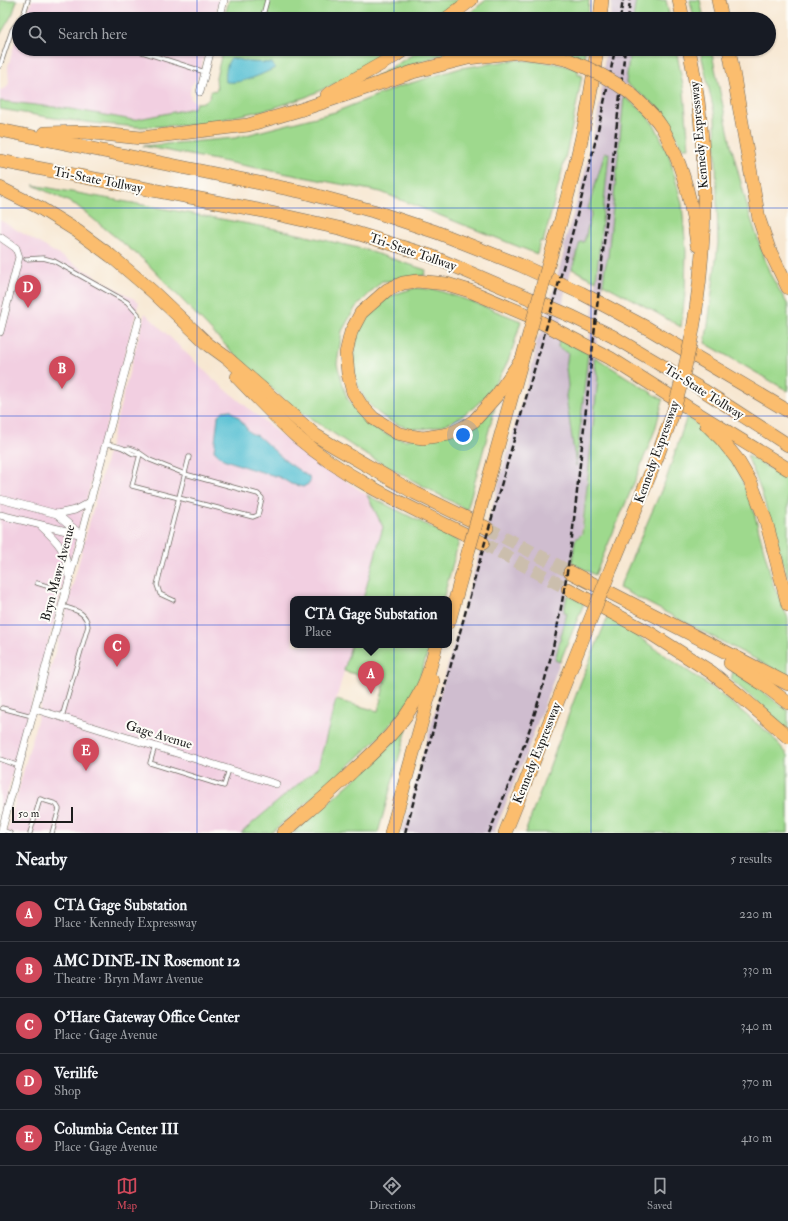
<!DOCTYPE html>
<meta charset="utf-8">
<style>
:root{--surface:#171b24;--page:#20242c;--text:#f1f3f6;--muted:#9ea1a6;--line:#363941;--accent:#d1495b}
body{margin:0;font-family:"IM FELL Double Pica",serif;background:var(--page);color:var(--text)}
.scale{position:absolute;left:12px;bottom:10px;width:61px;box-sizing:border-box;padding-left:4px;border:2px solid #1c1c1c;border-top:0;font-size:11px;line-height:14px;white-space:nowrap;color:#1c1c1c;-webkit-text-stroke:3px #fdfcf7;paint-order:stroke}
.you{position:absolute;left:463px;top:435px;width:14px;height:14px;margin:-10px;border:3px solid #fff;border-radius:50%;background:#1a73e8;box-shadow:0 0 0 6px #1a73e833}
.badge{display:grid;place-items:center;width:26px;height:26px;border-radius:50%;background:var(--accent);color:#fff;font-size:13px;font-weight:700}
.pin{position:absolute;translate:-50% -33px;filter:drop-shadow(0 1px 2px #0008)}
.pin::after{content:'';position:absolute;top:21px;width:14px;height:12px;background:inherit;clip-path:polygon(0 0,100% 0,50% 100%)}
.popup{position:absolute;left:290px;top:596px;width:162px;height:52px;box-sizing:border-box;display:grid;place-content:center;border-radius:8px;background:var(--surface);filter:drop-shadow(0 1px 3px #0005);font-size:13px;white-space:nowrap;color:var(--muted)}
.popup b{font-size:15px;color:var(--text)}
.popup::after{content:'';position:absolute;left:50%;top:100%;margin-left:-8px;border:8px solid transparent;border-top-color:var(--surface)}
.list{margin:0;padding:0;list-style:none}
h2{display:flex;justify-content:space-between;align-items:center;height:52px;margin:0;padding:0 16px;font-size:17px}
h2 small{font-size:13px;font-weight:400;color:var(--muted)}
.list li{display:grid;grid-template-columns:26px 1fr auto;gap:12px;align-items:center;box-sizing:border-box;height:56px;padding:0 16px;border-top:1px solid var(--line)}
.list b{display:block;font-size:15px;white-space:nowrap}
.list p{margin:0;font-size:13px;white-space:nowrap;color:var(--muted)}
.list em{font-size:13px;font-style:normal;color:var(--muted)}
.icon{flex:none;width:22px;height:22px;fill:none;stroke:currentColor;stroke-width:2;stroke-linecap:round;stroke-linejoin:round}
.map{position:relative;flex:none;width:788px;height:833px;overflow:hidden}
.search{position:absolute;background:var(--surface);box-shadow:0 1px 3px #0004;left:12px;right:12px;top:12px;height:44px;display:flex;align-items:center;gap:10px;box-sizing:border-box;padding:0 14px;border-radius:22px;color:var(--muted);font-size:15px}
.sheet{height:332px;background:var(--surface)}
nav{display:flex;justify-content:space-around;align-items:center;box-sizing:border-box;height:56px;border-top:1px solid var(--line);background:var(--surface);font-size:11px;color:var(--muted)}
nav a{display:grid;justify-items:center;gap:2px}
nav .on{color:var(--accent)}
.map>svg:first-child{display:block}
.built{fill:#f2cfe1}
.industrial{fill:#cfbdcf;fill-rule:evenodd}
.green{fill:#9ed98d;stroke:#5d7a54;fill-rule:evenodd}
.water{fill:#57c0d3;stroke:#3a6e78}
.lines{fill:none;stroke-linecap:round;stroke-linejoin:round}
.highway-tunnel{stroke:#cbbead;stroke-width:13;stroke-dasharray:13 6;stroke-linecap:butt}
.lane-casing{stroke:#69635b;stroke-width:5}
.street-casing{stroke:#69635b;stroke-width:8}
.highway-casing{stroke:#69635b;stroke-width:14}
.lane{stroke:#fff;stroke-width:3.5}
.street{stroke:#fff;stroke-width:7}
.highway{stroke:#fbbd6e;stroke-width:13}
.rail{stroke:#1c1c1c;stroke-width:2.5;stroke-dasharray:6 3;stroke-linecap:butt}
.highway-bridge-casing{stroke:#69635b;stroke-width:14;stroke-linecap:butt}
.highway-bridge{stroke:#fbbd6e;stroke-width:13}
.grid{fill:none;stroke:#1d4ed8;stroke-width:1;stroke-opacity:0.55}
.labels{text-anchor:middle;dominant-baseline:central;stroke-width:4;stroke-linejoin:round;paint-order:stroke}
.street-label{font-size:13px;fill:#1c1c1c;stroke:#fdfcf7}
</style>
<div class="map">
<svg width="788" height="833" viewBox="0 0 788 833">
<rect width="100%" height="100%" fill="#fdfcf7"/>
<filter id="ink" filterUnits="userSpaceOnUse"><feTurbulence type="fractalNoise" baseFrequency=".025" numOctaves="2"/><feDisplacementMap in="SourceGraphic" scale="8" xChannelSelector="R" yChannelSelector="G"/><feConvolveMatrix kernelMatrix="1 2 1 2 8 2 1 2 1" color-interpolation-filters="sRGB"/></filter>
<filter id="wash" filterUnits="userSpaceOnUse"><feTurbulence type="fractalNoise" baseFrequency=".012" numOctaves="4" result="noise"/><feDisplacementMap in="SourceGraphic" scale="16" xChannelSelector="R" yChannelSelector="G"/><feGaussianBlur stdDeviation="0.9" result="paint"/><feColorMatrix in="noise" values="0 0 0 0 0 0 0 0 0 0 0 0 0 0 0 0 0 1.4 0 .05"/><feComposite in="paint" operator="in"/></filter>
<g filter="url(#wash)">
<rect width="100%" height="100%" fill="#f7e7d1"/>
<g class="built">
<polygon points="32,0 219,0 214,19 24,19"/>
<polygon points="19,27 19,49 206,49 199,76 191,86 190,94 191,99 196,103 194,108 133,120 71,109 0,101 0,90 6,88 9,83 8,67 16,39 15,36 16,31"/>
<polygon points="0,220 139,302 76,540 0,820"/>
<polygon points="145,313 213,379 293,445 367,495 383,527 363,599 293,599 293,645 351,645 318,767 241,833 7,833"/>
</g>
<g class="industrial">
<polygon points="612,0 636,0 633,19 610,19"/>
<path d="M606,49H630L608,257L605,268L595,357V361L598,378L581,534L575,540L564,612L567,613L555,660L560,662L526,754L494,833H401L534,358L536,344L539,335L541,334L565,248H563L583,181L594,131L601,97L602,80ZM576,253L598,265L588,353L559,339L564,296Z"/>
</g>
<g class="green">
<polygon points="0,0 17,0 13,13 0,35"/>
<polygon points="229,0 461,0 437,19 224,19"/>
<polygon points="486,0 589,0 588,19 462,19"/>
<polygon points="636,0 666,0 670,19 633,19"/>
<polygon points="690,0 700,0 704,19 694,19"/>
<path d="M223,49H396L352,76L306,97L273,108L196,125L138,127L93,123L47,117L0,109V101L71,109L133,120L194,108L196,103C205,103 210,100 211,91L217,90L216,77ZM232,58L250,62L272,63L226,77Z"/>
<polygon points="422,49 468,49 437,56 367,82"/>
<polygon points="550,49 585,49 584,60 570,55"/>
<path d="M630,49H676L684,91L689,148H683C675,135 668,120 658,109C649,99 636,92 626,83Z"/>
<polygon points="700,49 711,49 732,149 749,213 770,274 788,305 788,391 705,343 708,325 718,243 715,116"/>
<path d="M515,60C537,61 558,62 578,70V75H582C572,132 559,187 543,242L540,241L537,254L381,192L143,146L235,138L335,112L398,87L461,68Z"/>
<polygon points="624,97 642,110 655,126 669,155 682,204 686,251 685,294 681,327 641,304 603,284 605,268 608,257"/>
<polygon points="605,153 609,153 596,281 572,269 580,242 584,242 592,211 588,209"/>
<polygon points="33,185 276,229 363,249 426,270 425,275 390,281 382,281 355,308 342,331 337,364 347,398 367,424 386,434 405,440 479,422 495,408 467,510 363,453 289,404 228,348 145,261 76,205"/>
<path d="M416,288L437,290L473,302L521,321C516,337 512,354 504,369C479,418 419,453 373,408C344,380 348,328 380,303C390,295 403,291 416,288Z"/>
<polygon points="559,339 588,353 576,466 566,396 568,386 566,368 568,353 558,347"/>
<polygon points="595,357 663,400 655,430 632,488 595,575 572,563 575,540 582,534 598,378 594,361"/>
<polygon points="687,416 716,440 732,461 750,497 773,584 788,618 788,676 619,588 667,477"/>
<polygon points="747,455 788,479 788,579 761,491"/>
<polygon points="367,495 459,541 443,599 363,599 383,527"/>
<polygon points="567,595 584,603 560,662 555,660 567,613 564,612"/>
<polygon points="608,616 714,689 770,734 788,755 788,833 525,833 580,684"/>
<path d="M351,645H430C424,664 419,684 408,702C392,725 373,744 352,763C326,787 298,810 271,833H241L318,767L336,700L378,711L385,682L344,671Z"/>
<polygon points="733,671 758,688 788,711 788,731 763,707 731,680"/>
<path d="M406,729H407L378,833H293C332,800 370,766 406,729Z"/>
</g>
<g class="water">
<path d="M232,58L250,62L272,63L275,68C261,75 242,84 226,82C225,75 226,65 230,59Z"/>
<polygon points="230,410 239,418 250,433 258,436 287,462 309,477 310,483 303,487 291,484 279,477 248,468 223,459 214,451 218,416 223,411"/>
</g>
</g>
<g filter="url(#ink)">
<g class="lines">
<g class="highway-tunnel">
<polyline points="487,528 570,572"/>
<polyline points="483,543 568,589"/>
</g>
<g class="lane-casing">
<g id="lane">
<polyline points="24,13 37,19"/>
<polyline points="19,19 24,13 28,0"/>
<polyline points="262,19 267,0"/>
<polyline points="133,49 205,72"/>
<polyline points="0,66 12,30 19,20"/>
<polyline points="26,259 43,258 54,261 127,302 138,314 139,320"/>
<path d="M106,444C112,445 120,446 125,449C131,453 133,455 140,454"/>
<polyline points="126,449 129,448 137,451 150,460 185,474 258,494 262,498 258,515 253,517 132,486 140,454"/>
<polyline points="37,583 66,592"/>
<polyline points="173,600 160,594 157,585 189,457"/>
<path d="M62,606C74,610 86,611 88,626L62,717"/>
<polyline points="2,708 32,716"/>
<polyline points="155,746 150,763 224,786 229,769"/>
<polyline points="0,759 19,766"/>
<polyline points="2,830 10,833"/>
<polyline points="30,833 40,799 56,804 59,809 52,833"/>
</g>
</g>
<g class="street-casing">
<g id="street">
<polyline points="219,19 224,0"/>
<polyline points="200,92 211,49"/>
<polyline points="0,237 16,248 19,257 0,332"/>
<polyline points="0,499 57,514 81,535"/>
<polyline points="57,514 75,510 90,502"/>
<polyline points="0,515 79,534"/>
<path d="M41,526C56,540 68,551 68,574"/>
<polyline points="35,709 276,784"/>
<polyline points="1,833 139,320"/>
</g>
</g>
<g class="highway-casing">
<g id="highway">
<polyline points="679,0 683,19"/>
<polyline points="718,0 722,19"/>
<polyline points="446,19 471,0"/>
<polyline points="600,19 602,0"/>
<path d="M689,49C708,137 708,228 695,317"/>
<polyline points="729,49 759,219 769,249 788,288"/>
<path d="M630,93C641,104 653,113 661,126C665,131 667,137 670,143C686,175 693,210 697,245"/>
<polyline points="327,95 395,56 405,49"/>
<polyline points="0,130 303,192 373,211 436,232 520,265 581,293 649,329 788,411"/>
<polyline points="45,133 84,132 141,138 248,125 303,109 413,72 468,58 519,52 550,56 569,60"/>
<polyline points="0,161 258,210 343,229 431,256 573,317 612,336 703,390 788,445"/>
<polyline points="0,188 40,208 77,231 111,256 152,291 209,345 227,358 315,435 335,447 415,493 487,528"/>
<path d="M554,244C573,180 589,115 597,49"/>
<polyline points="522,359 497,395 474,421 462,428 449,434 423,438 410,436 397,433 373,418 361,405 353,392 348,374 346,353 351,332 361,313 387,290 403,283 417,281 447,284 470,291 527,315 610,358 692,410 788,469"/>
<path d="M237,377C256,397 276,418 297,437C351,483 419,511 483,543"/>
<polyline points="706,424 721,439 737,459 751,483 766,521 788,605"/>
<polyline points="483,499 530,331"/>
<polyline points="612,566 656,460 673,413"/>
<polyline points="570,572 788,684"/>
<polyline points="568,589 650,633 711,672 738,694 788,737"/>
<polyline points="449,622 469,549"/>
<polyline points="730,663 763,684 788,703"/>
<path d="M283,833C307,812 331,792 354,770C380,747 403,725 419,694C428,679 432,661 436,645"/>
<polyline points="391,833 433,681"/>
<polyline points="505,833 593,613"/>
</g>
</g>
<use href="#lane" class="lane"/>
<use href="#street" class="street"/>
<use href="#highway" class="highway"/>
<g class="rail">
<polyline points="620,19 623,0"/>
<polyline points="628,19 630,0"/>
<path d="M405,833C449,670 494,508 541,346C569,248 596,149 615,49"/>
<path d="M489,833C507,789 526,745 539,699C555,649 563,598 571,547L625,49"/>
</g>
<g class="highway-bridge-casing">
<g id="highway-bridge">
<path d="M569,60C591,69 611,79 630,93"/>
<polyline points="530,331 554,244"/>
<path d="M673,413C682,381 690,350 695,317"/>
<polyline points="469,549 483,499"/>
<polyline points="593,613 612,566"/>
</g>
</g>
<use href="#highway-bridge" class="highway-bridge"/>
</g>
</g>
<path class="grid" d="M197,0V19M394,0V19M591,0V19M197,49V833M394,49V833M591,49V833M0,208H788M0,416H788M0,625H788"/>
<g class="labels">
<g class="street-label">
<text transform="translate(699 135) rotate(-95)">Kennedy Expressway</text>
<text transform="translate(98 180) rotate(11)">Tri-State Tollway</text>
<text transform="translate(413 252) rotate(19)">Tri-State Tollway</text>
<text transform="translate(704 392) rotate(32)">Tri-State Tollway</text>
<text transform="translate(657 452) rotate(-70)">Kennedy Expressway</text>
<text transform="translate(58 573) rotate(-75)">Bryn Mawr Avenue</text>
<text transform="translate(159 735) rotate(17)">Gage Avenue</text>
<text transform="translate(537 753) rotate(-68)">Kennedy Expressway</text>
</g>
</g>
</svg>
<div class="scale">50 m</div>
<div class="you"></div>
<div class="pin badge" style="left:371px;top:694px">A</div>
<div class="popup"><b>CTA Gage Substation</b>Place</div>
<div class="pin badge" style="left:62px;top:389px">B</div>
<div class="pin badge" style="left:117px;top:667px">C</div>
<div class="pin badge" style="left:28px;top:308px">D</div>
<div class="pin badge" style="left:86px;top:771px">E</div>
<div class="search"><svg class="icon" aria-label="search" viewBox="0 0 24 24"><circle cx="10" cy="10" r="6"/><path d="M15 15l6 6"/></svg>Search here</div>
</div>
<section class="sheet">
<h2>Nearby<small>5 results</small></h2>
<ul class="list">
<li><span class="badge">A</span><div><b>CTA Gage Substation</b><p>Place · Kennedy Expressway</p></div><em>220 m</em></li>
<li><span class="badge">B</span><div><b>AMC DINE-IN Rosemont 12</b><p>Theatre · Bryn Mawr Avenue</p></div><em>330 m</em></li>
<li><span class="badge">C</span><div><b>O’Hare Gateway Office Center</b><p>Place · Gage Avenue</p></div><em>340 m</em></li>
<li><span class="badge">D</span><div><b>Verilife</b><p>Shop</p></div><em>370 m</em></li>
<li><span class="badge">E</span><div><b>Columbia Center III</b><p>Place · Gage Avenue</p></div><em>410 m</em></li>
</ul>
</section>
<nav>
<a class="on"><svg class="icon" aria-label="map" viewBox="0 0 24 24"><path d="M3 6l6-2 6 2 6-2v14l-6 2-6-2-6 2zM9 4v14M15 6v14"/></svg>Map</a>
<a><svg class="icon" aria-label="directions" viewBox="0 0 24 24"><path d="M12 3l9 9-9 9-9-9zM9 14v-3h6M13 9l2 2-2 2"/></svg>Directions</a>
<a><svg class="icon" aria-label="saved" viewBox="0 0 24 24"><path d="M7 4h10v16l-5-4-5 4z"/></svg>Saved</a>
</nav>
